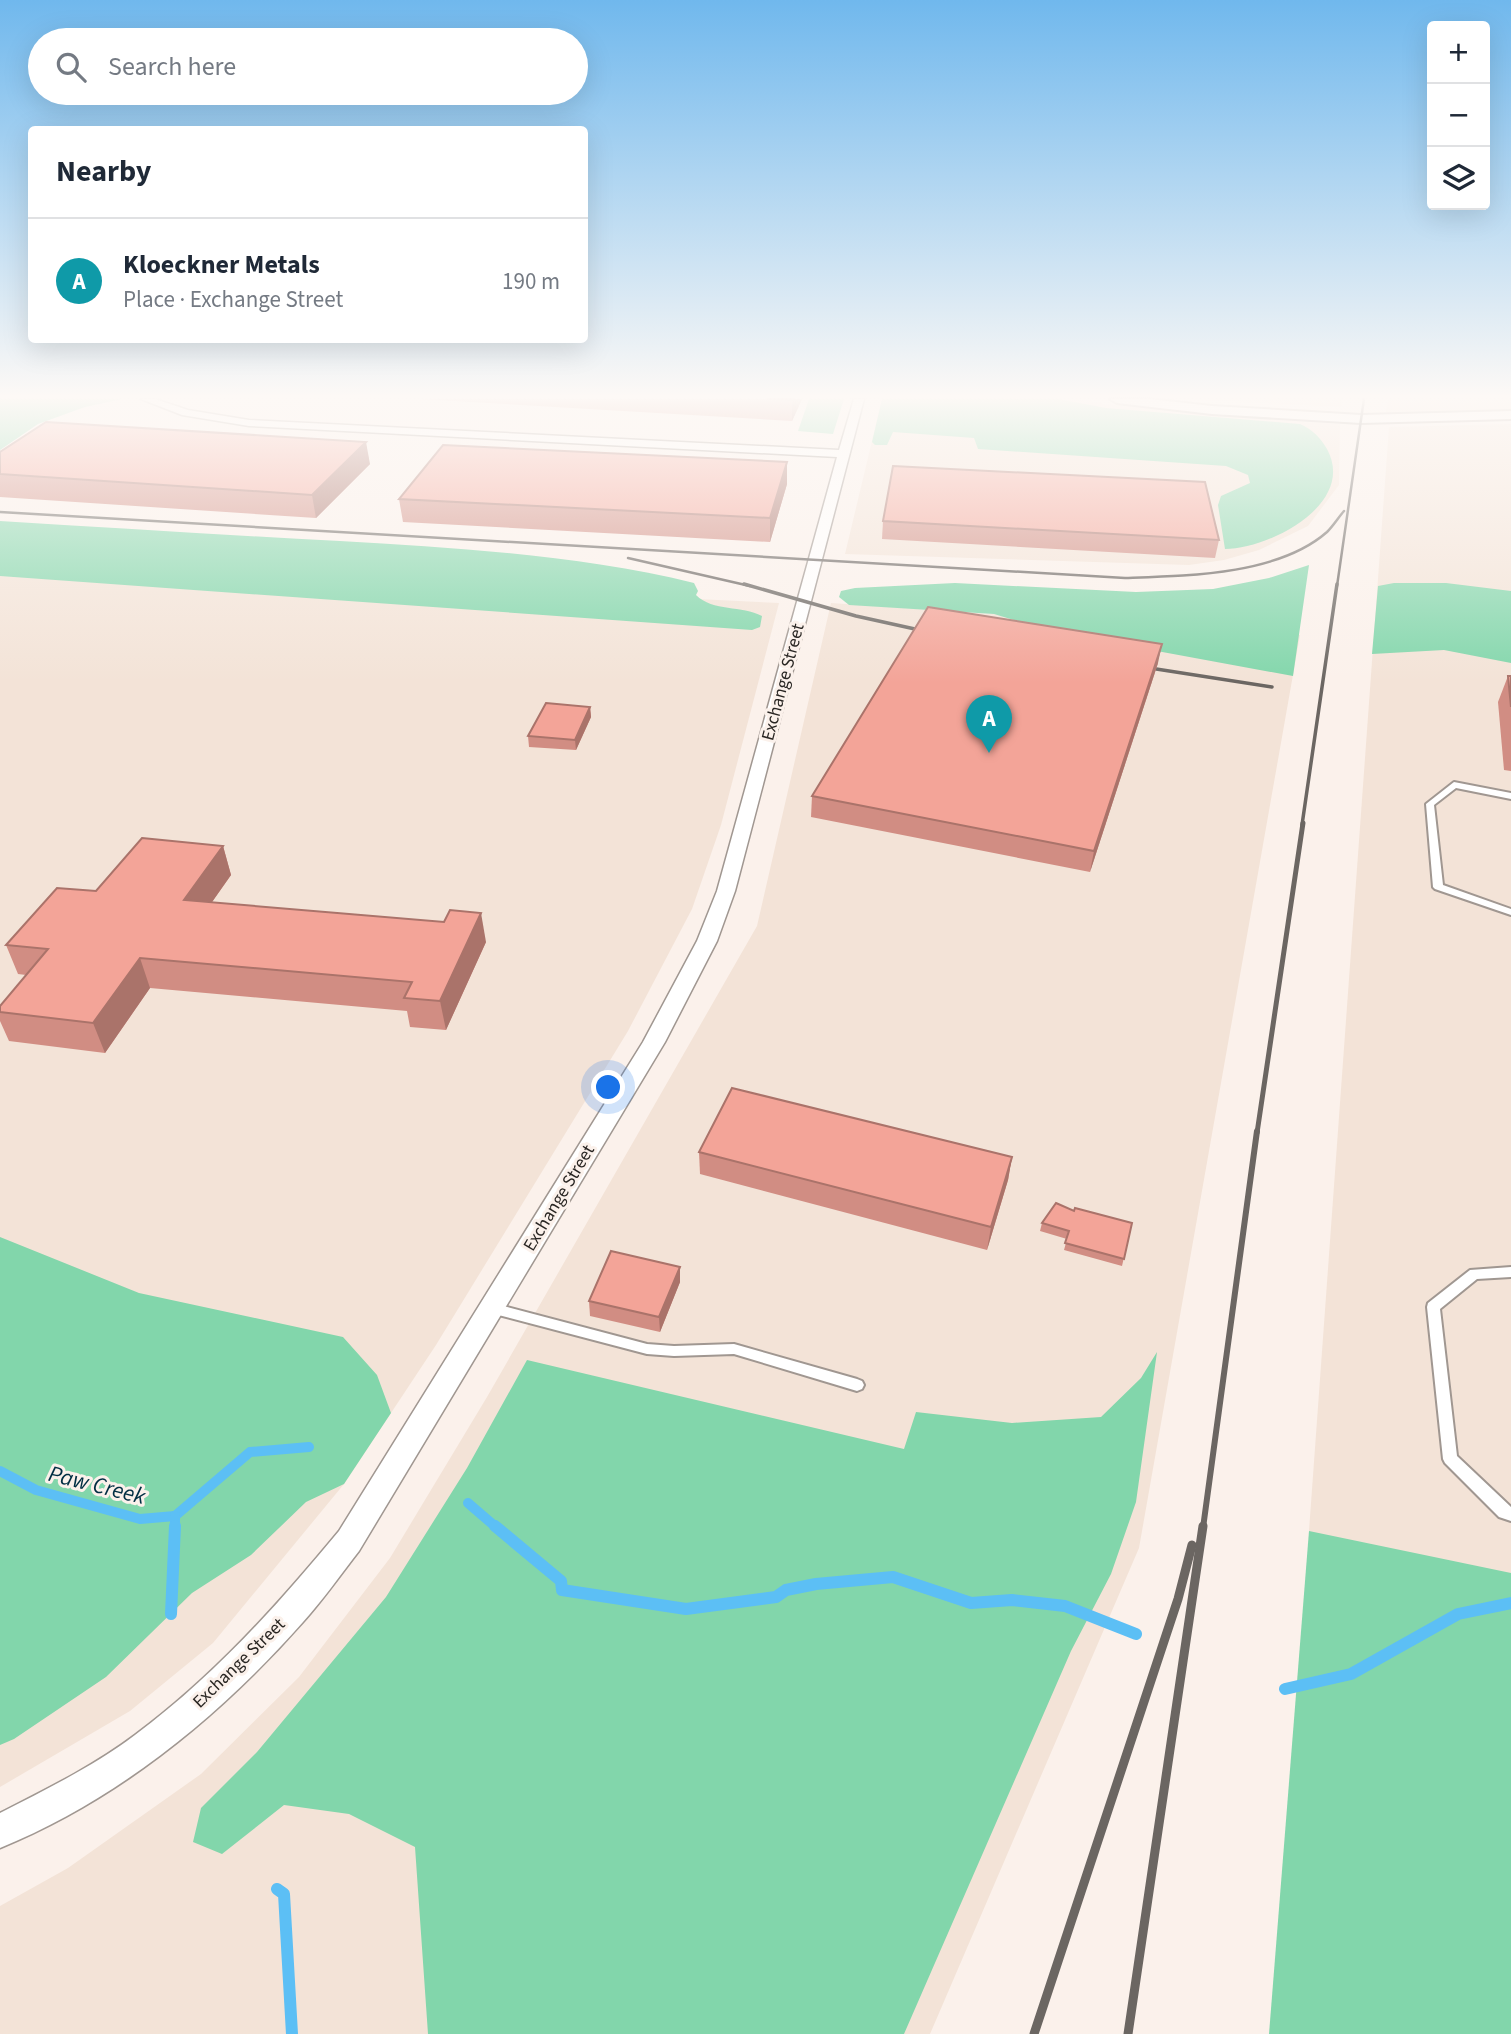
<!DOCTYPE html>
<meta charset="utf-8">
<style>
:root{--surface:#fff;--page:#f6f6f7;--text:#1f2937;--muted:#747a83;--line:#e0e1e3;--accent:#1a73e8}
body{margin:0;font-family:"Source Sans 3",sans-serif;background:var(--page);color:var(--text)}
.controls{position:absolute;right:21px;top:21px;display:grid;overflow:hidden;border-radius:7px;box-shadow:0 7px 28px #0002}
.controls button{width:63px;height:63px;display:grid;place-items:center;padding:0;border:0;border-bottom:2px solid var(--line);background:var(--surface);color:var(--text);font:35px sans-serif}
.you{position:absolute;left:609px;top:1088px;width:24px;height:24px;margin:-18px;border:5px solid #fff;border-radius:50%;background:#1a73e8;box-shadow:0 0 0 10px #1a73e833}
.badge{display:grid;place-items:center;width:46px;height:46px;border-radius:50%;background:var(--accent);color:#fff;font-size:23px;font-weight:700}
.pin{position:absolute;translate:-50% -58px;filter:drop-shadow(0 2px 4px #0008)}
.pin::after{content:'';position:absolute;top:37px;width:24px;height:21px;background:inherit;clip-path:polygon(0 0,100% 0,50% 100%)}
.list{margin:0;padding:0;list-style:none}
h2{display:flex;justify-content:space-between;align-items:center;height:91px;margin:0;padding:0 28px;font-size:30px}
h2 small{font-size:23px;font-weight:400;color:var(--muted)}
.list li{display:grid;grid-template-columns:46px 1fr auto;gap:21px;align-items:center;box-sizing:border-box;height:126px;padding:0 28px;border-top:2px solid var(--line)}
.list b{display:block;font-size:26px;white-space:nowrap}
.list p{margin:0;font-size:23px;white-space:nowrap;color:var(--muted)}
.list em{font-size:23px;font-style:normal;color:var(--muted)}
.icon{flex:none;width:38px;height:38px;fill:none;stroke:currentColor;stroke-width:2;stroke-linecap:round;stroke-linejoin:round}
.map{position:relative;flex:none;width:1511px;height:2034px;overflow:hidden}
.search{position:absolute;background:var(--surface);box-shadow:0 7px 28px #0002;left:28px;top:28px;width:560px;height:77px;display:flex;align-items:center;gap:18px;box-sizing:border-box;padding:0 24px;border-radius:38px;color:var(--muted);font-size:26px}
.panel{position:absolute;background:var(--surface);box-shadow:0 7px 28px #0002;left:28px;top:126px;width:560px;height:217px;border-radius:7px}
.map>svg:first-child{display:block}
.built{fill:#f3e3d7}
.green{fill:#82d6ab}
.lines{fill:none;stroke-linecap:round;stroke-linejoin:round}
.stream-far1{stroke:#5cbff5;stroke-width:10}
.stream{stroke:#5cbff5;stroke-width:12}
.service-casing{stroke:#a09791;stroke-width:4}
.minor-casing{stroke:#a09791;stroke-width:3}
.tertiary-casing{stroke:#a09791;stroke-width:4}
.service{fill:#fff;fill-rule:evenodd}
.minor{fill:#fff;fill-rule:evenodd}
.tertiary{fill:#fff;fill-rule:evenodd}
.rail-far4{stroke:#6b6662;stroke-width:2.5}
.rail-far3{stroke:#6b6662;stroke-width:3.5}
.rail-far2{stroke:#6b6662;stroke-width:5}
.rail-far1{stroke:#6b6662;stroke-width:6}
.rail{stroke:#6b6662;stroke-width:9}
.wall{fill:#d18d83}
.shaded-wall{fill:#aa736a}
.building{fill:#f3a498;stroke:#aa736a;stroke-width:2}
.labels{text-anchor:middle;dominant-baseline:central;stroke-width:6;stroke-linejoin:round;paint-order:stroke}
.street-label{font-size:18px;fill:#292623;stroke:#fbf1eb}
.near-water-label{font-size:23px;font-style:italic;fill:#002e43;stroke:#fbf1eb}
</style>
<div class="map">
<svg width="1511" height="2034" viewBox="0 0 1511 2034">
<rect width="100%" height="100%" fill="#fbf1eb"/>
<g class="built">
<polygon points="882,399 1079,399 1105,404 1230,417 1340,424 1339,485 1308,526 1259,550 1224,560 1189,565 845,554"/>
<polygon points="1188,399 1342,399 1341,407"/>
<polygon points="1388,399 1511,399 1511,410 1386,412"/>
<polygon points="1511,424 1511,2034 1309,1531 1389,427"/>
<polygon points="0,565 779,603 721,825 692,909 628,1031 436,1345 344,1484 213,1643 130,1711 0,1787"/>
<polygon points="831,603 1300,635 1139,1548 930,2034 0,2034 0,1906 68,1868 201,1774 299,1677 390,1558 487,1397 757,926"/>
</g>
<g class="green">
<polygon points="0,399 122,399 85,407 38,424 0,450"/>
<polygon points="809,399 844,399 833,434 798,431"/>
<path d="M882,399H1058L1106,408L1300,424C1313,430 1320,437 1327,449C1357,504 1269,549 1225,549L1218,505L1221,496L1250,483L1248,475L1226,466L978,449L974,438L893,432L887,445H875L872,442Z"/>
<path d="M0,521C113,528 227,535 340,541C458,548 579,555 694,583L698,591L696,595C713,612 742,605 762,616L760,627L752,630L0,576Z"/>
<polygon points="1309,565 1293,676 1054,632 994,614 849,605 839,597 841,591 855,588 955,583 1136,592 1213,589 1269,578"/>
<polygon points="1394,583 1446,583 1511,591 1511,663 1444,650 1372,654 1378,586"/>
<polygon points="0,1237 139,1293 343,1337 377,1375 391,1413 344,1484 306,1502 251,1555 192,1593 106,1677 14,1739 0,1745"/>
<polygon points="1157,1352 1136,1502 1111,1574 1071,1651 904,2034 428,2034 415,1847 349,1814 284,1805 222,1854 193,1842 201,1808 257,1752 386,1597 467,1468 527,1360 904,1449 916,1412 1012,1423 1101,1417 1141,1378"/>
<polygon points="1309,1531 1511,1573 1511,2034 1269,2034"/>
</g>
<g class="lines">
<g class="stream-far1">
<polyline points="0,1471 36,1490 140,1519 175,1516"/>
<polyline points="468,1503 497,1528"/>
<polyline points="175,1516 250,1452 309,1447"/>
<polyline points="175,1528 175,1516"/>
</g>
<g class="stream">
<polyline points="495,1526 561,1581 562,1590 686,1609 776,1597 786,1590 816,1584 893,1577 971,1603 1012,1600 1065,1606 1136,1634"/>
<polyline points="171,1614 175,1526"/>
<polyline points="1285,1689 1351,1674 1458,1614 1511,1603"/>
<polyline points="277,1889 284,1894 292,2034"/>
</g>
<g class="service-casing">
<g id="service">
<polygon points="1115,399 1121,399 1117,401"/>
<polygon points="1454,782 1511,793 1511,799 1456,788 1434,805 1443,885 1511,909 1511,915 1435,889 1433,887 1426,804"/>
<polygon points="1511,1267 1511,1277 1477,1279 1440,1309 1457,1456 1511,1507 1511,1521 1499,1517 1445,1463 1443,1459 1427,1307 1428,1303 1470,1270"/>
<polygon points="492,1303 647,1344 674,1346 734,1344 857,1379 862,1381 864,1385 862,1389 857,1391 734,1354 674,1356 647,1354 487,1312 486,1308 487,1304"/>
</g>
</g>
<g class="minor-casing">
<path id="minor" d="M141,399H155L188,410L249,420L839,450L854,399H864L735,891L717,941L665,1042L359,1551C341,1574 323,1600 303,1622C219,1717 117,1800 0,1848V1813C45,1790 94,1766 135,1735C213,1677 277,1606 339,1531L643,1042L697,941L717,891L837,457L249,426L182,415Z"/>
</g>
<g class="tertiary-casing">
<polygon id="tertiary" points="1110,399 1149,399 1212,406 1361,415 1511,411 1511,419 1361,423 1212,414 1117,403"/>
</g>
<use href="#service" class="service"/>
<use href="#minor" class="minor"/>
<use href="#tertiary" class="tertiary"/>
<g class="rail-far4">
<path d="M0,512L1125,578C1187,576 1278,575 1327,532C1333,526 1338,518 1344,511"/>
<polyline points="628,558 750,586"/>
<polyline points="1337,586 1364,399"/>
</g>
<g class="rail-far3">
<polyline points="744,584 856,616 933,633"/>
<polyline points="1137,666 1272,687"/>
<polyline points="1302,825 1337,584"/>
</g>
<polyline class="rail-far2" points="1257,1133 1303,823"/>
<polyline class="rail-far1" points="1203,1528 1257,1131"/>
<g class="rail">
<polyline points="1034,2034 1178,1599 1192,1545"/>
<polyline points="1128,2034 1203,1526"/>
</g>
</g>
<g class="wall">
<polygon points="420,399 802,399 792,421"/>
<polygon points="0,452 370,464 316,518 0,497"/>
<polygon points="787,462 787,484 770,542 403,522 399,499"/>
<polygon points="883,521 1219,540 1215,558 882,539"/>
<polygon points="1158,663 1090,872 811,817 812,796"/>
<polygon points="1508,676 1511,676 1511,771 1504,770 1498,702"/>
<polygon points="590,707 591,717 576,750 529,747 528,736"/>
<polygon points="223,846 231,875 212,902 486,942 446,1030 410,1027 407,1011 150,988 105,1053 9,1041 0,1021 0,1006 26,975 18,974 6,945 96,891"/>
<polygon points="699,1152 1012,1157 1008,1180 987,1250 700,1174"/>
<polygon points="1074,1211 1132,1223 1122,1266 1064,1250 1067,1239 1040,1231 1042,1223"/>
<polygon points="680,1267 680,1282 660,1332 590,1316 589,1301"/>
</g>
<g class="shaded-wall">
<polygon points="793,399 802,399 792,421 792,400"/>
<polygon points="366,442 370,464 316,518 312,495"/>
<polygon points="787,462 787,484 770,542 770,518"/>
<polygon points="1162,644 1158,663 1090,872 1094,851"/>
<polygon points="590,707 591,717 576,750 575,740"/>
<polygon points="223,846 231,875 193,929 184,900"/>
<polygon points="481,913 486,942 446,1030 440,1001"/>
<polygon points="140,958 150,988 105,1053 93,1023"/>
<polygon points="1012,1157 1008,1180 987,1250 991,1227"/>
<polygon points="680,1267 680,1282 660,1332 659,1317"/>
</g>
<g class="building">
<polygon points="767,399 793,399 792,400"/>
<polygon points="46,422 366,442 312,495 0,474 0,452"/>
<polygon points="443,445 787,462 770,518 399,499"/>
<polygon points="893,466 1205,482 1219,540 883,521"/>
<polygon points="928,607 1162,644 1094,851 812,796"/>
<polygon points="1508,676 1511,676 1511,707"/>
<polygon points="546,703 590,707 575,740 528,736"/>
<polygon points="142,838 223,846 184,900 444,922 450,910 481,913 440,1001 404,998 412,982 140,958 93,1023 0,1012 0,1006 48,949 6,945 57,888 96,891"/>
<polygon points="732,1088 1012,1157 991,1227 699,1152"/>
<polygon points="1056,1203 1074,1211 1075,1208 1132,1223 1124,1259 1065,1243 1069,1231 1042,1223"/>
<polygon points="611,1251 680,1267 659,1317 589,1301"/>
</g>
<linearGradient id="sky" x2="0" y2="1"><stop stop-color="#70b8ed"/><stop offset="0.58" stop-color="#fdf9f6"/><stop offset="1" stop-color="#fdf9f6" stop-opacity="0"/></linearGradient>
<rect width="1511" height="683" fill="url(#sky)"/>
<g class="labels">
<g class="street-label">
<text transform="translate(783 682) rotate(-75)">Exchange Street</text>
<text transform="translate(559 1198) rotate(-59)">Exchange Street</text>
<text transform="translate(239 1663) rotate(-44)">Exchange Street</text>
</g>
<g class="near-water-label">
<text transform="translate(97 1485) rotate(14)">Paw Creek</text>
</g>
</g>
</svg>
<div class="controls">
<button>+</button>
<button>−</button>
<button><svg class="icon" aria-label="layers" viewBox="0 0 24 24"><path d="M12 4l9 5-9 5-9-5zM3 14l9 5 9-5"/></svg></button>
</div>
<div class="you"></div>
<div class="pin badge" style="left:989px;top:753px;background:#0f9aa8">A</div>
<div class="search"><svg class="icon" aria-label="search" viewBox="0 0 24 24"><circle cx="10" cy="10" r="6"/><path d="M15 15l6 6"/></svg>Search here</div>
<section class="panel">
<h2>Nearby<small></small></h2>
<ul class="list">
<li><span class="badge" style="background:#0f9aa8">A</span><div><b>Kloeckner Metals</b><p>Place · Exchange Street</p></div><em>190 m</em></li>
</ul>
</section>
</div>
